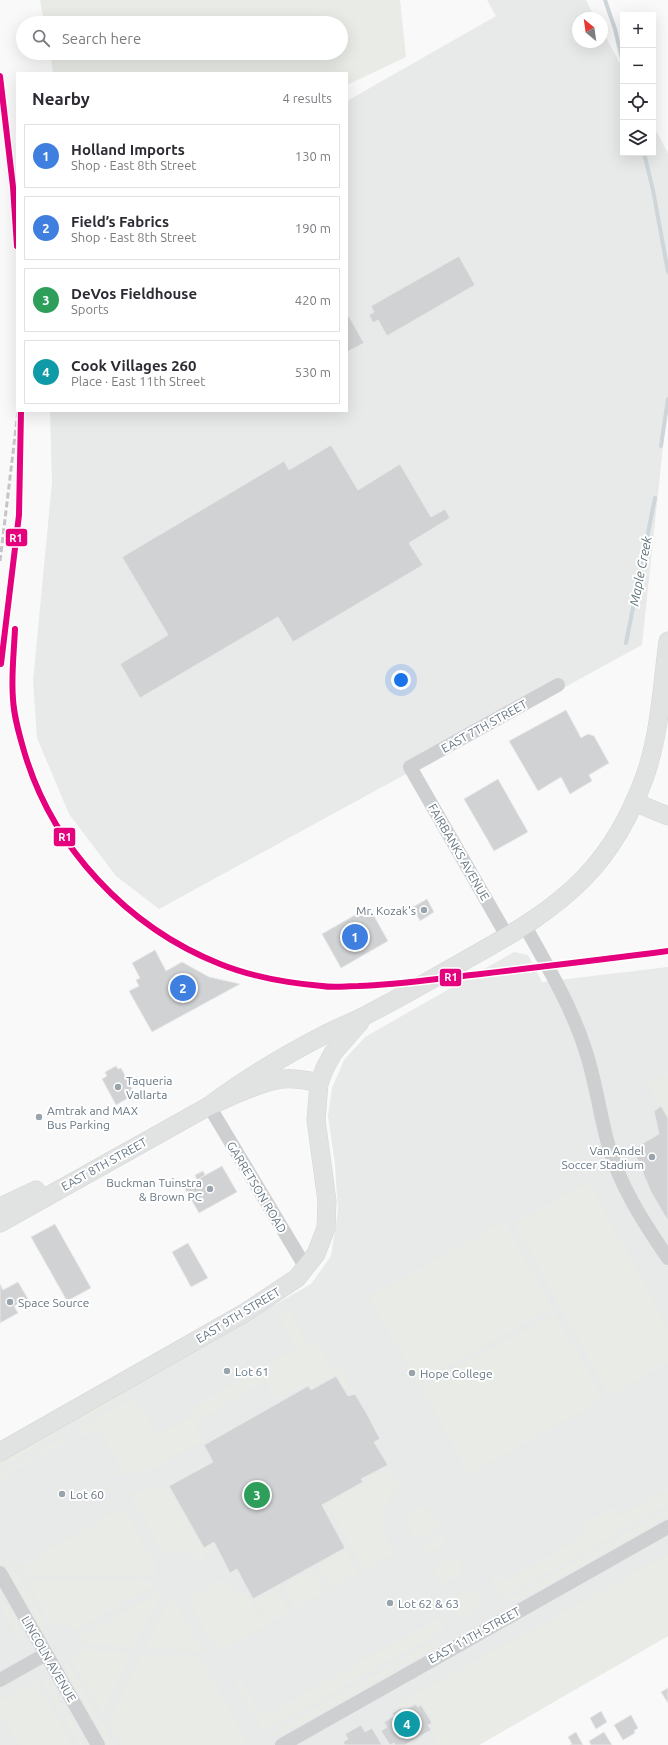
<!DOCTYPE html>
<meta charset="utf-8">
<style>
:root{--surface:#fff;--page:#f7f7f7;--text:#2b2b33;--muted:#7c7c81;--line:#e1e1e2;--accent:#2563eb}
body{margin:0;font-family:Ubuntu,sans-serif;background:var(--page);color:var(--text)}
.controls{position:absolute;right:12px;top:12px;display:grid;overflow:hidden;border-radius:0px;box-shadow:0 4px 16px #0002}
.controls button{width:36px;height:36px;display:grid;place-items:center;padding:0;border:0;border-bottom:1px solid var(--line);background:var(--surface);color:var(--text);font:20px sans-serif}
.compass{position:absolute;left:572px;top:12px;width:36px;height:36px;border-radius:50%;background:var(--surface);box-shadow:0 4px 16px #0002;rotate:331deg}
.you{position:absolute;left:401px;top:680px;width:14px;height:14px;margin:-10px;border:3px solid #fff;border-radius:50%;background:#1a73e8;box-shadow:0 0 0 6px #1a73e833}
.badge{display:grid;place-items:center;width:26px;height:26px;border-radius:50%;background:var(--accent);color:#fff;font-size:13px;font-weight:700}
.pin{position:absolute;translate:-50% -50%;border:2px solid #fff;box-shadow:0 1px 4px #0006}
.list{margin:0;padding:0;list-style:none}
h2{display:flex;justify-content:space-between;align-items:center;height:52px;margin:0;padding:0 16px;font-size:17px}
h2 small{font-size:13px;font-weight:400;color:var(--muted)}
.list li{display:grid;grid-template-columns:26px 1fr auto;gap:12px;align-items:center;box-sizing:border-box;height:64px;margin:0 8px 8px;padding:0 8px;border:1px solid var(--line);border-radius:0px}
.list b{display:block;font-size:15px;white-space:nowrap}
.list p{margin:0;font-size:13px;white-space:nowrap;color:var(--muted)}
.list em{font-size:13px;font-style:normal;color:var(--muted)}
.icon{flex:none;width:22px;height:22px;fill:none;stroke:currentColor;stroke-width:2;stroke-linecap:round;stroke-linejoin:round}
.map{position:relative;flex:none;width:668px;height:1745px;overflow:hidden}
.search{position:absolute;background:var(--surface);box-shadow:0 4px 16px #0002;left:16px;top:16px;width:332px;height:44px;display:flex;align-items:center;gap:10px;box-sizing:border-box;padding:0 14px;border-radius:22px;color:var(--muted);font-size:15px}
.panel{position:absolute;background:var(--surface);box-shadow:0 4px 16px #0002;left:16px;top:72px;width:332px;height:340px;border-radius:0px}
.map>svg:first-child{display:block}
.built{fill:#e8e9e9}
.green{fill:#e8ebe6}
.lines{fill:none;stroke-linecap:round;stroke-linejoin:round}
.stream{stroke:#ced6d9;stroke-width:4}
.building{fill:#d0d2d3;stroke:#e8e8e8}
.major-casing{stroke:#d5d6d7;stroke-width:19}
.minor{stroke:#cecfd0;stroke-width:14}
.major{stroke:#e1e2e2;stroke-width:18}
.rail{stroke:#c3c5c6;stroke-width:3;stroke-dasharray:6 3;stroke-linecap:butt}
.rail-1-casing{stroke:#fff;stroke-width:9}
.rail-1{stroke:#e5007d;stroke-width:6}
.poi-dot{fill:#99a4ac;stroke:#fff;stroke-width:1.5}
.labels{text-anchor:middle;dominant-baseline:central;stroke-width:4;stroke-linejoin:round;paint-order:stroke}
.street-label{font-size:12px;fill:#657683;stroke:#fff}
.poi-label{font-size:12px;fill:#657683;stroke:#fff;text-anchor:start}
.water-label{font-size:13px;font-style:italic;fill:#60757c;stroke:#fff}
.line-badge{stroke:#fff;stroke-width:1.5}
.badge-label{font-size:11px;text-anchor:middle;font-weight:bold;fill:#fff}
</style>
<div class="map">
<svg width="668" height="1745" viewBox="0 0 668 1745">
<rect width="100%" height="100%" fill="#f9f9f9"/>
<g class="built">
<polygon points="487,0 586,0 595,18 578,18 578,42 602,42 602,30 623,69 623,153 653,153 653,125 668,153 668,399 642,645 159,909 116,876 69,814 37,738 33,681 52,482 50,411 347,411 347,101 496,16"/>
<polygon points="514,952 528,955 542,982 668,967 668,1636 479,1745 0,1745 0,1461 311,1284 331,1256 338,1211 335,1164 328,1116 332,1088 344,1060 365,1037"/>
</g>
<g class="green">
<polygon points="40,0 400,0 406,57 347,85 347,73 53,73 50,53 341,53 341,23 44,23"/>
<polygon points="668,1073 668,1118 648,1084"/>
<polygon points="589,1182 668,1326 668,1363 609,1396 514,1223"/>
<polygon points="504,1221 552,1308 417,1383 369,1297"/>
<polygon points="289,1310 310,1346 318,1342 335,1372 340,1369 354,1393 349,1395 336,1375 311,1389 309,1384 277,1401 264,1381 195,1423 204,1440 153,1469 116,1475 114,1473 121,1468 99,1429 83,1437 78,1429 134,1397 158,1435 193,1416 189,1409 296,1348 278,1316"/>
<polygon points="555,1313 604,1399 469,1474 421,1388"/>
<polygon points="123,1390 131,1393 76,1426 80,1415"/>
<polygon points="49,1432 62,1433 0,1469 0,1460"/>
<polygon points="65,1436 68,1441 0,1479 0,1473"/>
<path d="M388,1466L401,1488C375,1509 379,1526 394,1553L364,1570L327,1504L367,1481L366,1478Z"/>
<path d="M167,1485L203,1548L213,1544L216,1548L204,1555L206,1560L201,1563C191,1551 178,1547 163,1554L129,1493Z"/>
<polygon points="668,1489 668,1504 503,1598 490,1576 497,1573 503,1582 586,1535 581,1525 613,1507 619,1517"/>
<path d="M416,1506C430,1505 434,1516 440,1526L436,1530L414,1541L405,1521L408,1512Z"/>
<polygon points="123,1507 157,1567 154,1575 22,1575 11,1556 14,1556 20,1566"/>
<polygon points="668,1509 668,1516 519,1601 505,1601"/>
<path d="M444,1533L446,1538C442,1548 425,1558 418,1548Z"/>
<polygon points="346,1549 359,1573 330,1589 317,1565"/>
<polygon points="668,1554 668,1636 479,1745 429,1745 438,1740 431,1727 434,1725 422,1704 418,1705 416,1702 403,1709 401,1706 398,1708 396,1705"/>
<path d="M449,1558L459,1560L461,1563L462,1571C458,1577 450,1582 442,1584C424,1575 437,1563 449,1558Z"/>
<polygon points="8,1559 47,1625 42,1629 5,1566"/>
<polygon points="312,1568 325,1592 295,1609 282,1585"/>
<path d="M224,1578C230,1585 238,1589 244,1595L247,1594L266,1625L223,1650L220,1646L212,1643L187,1599Z"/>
<path d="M151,1580L153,1586L76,1630C69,1623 61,1621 51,1626L26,1581Z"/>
<polygon points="277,1588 290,1611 269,1624 255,1600"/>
<path d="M467,1589C477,1589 480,1598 484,1607L460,1620L452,1611L450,1601L454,1596Z"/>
<polygon points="161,1591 162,1594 134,1647 82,1644 80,1637"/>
<polygon points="0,1595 25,1638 20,1642 0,1607"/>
<polygon points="169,1600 175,1600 202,1649 200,1652 145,1647"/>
<polygon points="440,1617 444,1630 263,1731 233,1678 237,1673 262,1717"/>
<polygon points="445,1635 436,1646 280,1736 269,1735"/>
<polygon points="80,1649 132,1653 102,1713 71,1661 78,1654"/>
<polygon points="140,1656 201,1658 247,1742 241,1745 121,1745 108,1723"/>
<polygon points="68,1662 115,1745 108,1745 63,1666"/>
<polygon points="46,1676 86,1745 79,1745 40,1678"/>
<polygon points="36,1680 73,1745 21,1745 15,1739 3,1718 0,1718 0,1701"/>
</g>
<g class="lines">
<g class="stream">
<polyline points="605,0 615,29 623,63"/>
<polyline points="644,153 653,190 668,272"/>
<polyline points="661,446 668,399"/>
<polyline points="626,643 655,498"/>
</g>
</g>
<g class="building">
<polygon points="459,256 475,285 387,336 378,320 373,323 369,315 374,312 371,306"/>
<polygon points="347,313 364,343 347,352"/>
<polygon points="331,445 358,490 400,464 431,517 445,509 450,518 409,543 423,565 293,642 278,617 140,698 120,664 168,635 122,557 284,461 289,470"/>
<polygon points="566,710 581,738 588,734 594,736 609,763 589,775 592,781 570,794 561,777 538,791 509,741"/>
<polygon points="498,779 528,832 494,851 464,799"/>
<polygon points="427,899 434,912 420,921 413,907"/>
<polygon points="369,907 388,941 341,968 322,934"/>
<polygon points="155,950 166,971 182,962 209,977 240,984 152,1032 129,991 139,986 136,980 140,978 132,963"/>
<polygon points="116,1066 118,1069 121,1068 135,1094 116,1105 102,1079 107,1076 105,1072"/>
<polygon points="661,1106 668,1118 668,1221 651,1192 633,1149 659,1134 654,1111"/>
<polygon points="222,1166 237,1192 199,1213 184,1187"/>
<polygon points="203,1171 205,1175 197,1180 195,1175"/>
<polygon points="55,1224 91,1288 67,1301 31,1237"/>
<polygon points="188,1243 208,1278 191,1287 172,1252"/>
<polygon points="18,1282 28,1299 14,1306 18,1313 0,1323 0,1284 3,1290"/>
<polygon points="336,1376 348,1396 355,1394 367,1414 380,1439 374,1442 388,1465 361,1479 363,1482 322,1505 345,1548 253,1599 237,1569 230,1573 214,1542 204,1548 169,1486 213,1462 204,1445 308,1386 311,1390"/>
<polygon points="668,1688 668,1703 661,1692"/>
<polygon points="416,1704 418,1707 421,1705 432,1723 428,1725 431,1730 405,1745 395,1745 394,1743 390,1745 381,1731 387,1727 384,1722 394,1716 392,1713 401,1708 402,1711"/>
<polygon points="601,1711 607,1722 596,1729 590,1718"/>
<polygon points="631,1715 638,1728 634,1731 635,1733 623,1740 614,1725"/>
<polygon points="361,1725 365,1732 372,1728 382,1745 345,1745 343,1742 348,1739 345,1734"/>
<polygon points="576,1732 583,1745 570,1745 572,1744 568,1737"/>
<polygon points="604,1732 612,1745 591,1745 589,1741"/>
</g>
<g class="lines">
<g class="major-casing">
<g id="major">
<polyline points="634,802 668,816"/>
<path d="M209,1106C246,1078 287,1054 328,1033C342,1026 356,1021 370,1013C404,996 437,976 471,957C512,934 551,912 585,877C612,849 632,812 645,776C660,733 662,686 668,641"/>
<polyline points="0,1207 36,1190"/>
<path d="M0,1223L209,1106C228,1098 262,1081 282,1079C295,1078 307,1080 319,1083"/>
<polyline points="0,1452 246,1312 297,1278 316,1254 326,1228 327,1201 316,1120 319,1083 325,1068 333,1053 360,1022"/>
</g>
</g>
<g class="minor">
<path d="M525,926C547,966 571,1005 585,1049C595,1078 599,1110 607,1140C618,1183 643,1222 668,1258"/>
<polyline points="507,936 410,767 558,685"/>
<polyline points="209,1106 306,1268"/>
<polyline points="0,1573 98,1745"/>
<polyline points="0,1680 46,1654"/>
<polyline points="282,1745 668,1527"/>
</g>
<use href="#major" class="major"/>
<g class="rail">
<polyline points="0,561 18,411"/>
<path d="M15,629C14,652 11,676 13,699C14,717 19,734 24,751C52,847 127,927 220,964C252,977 288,983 322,986C334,988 346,986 358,986C393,985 428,980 463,976C531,968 600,960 668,951"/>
</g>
<g class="rail-1-casing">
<g id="rail-1">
<polyline points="0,76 13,187 17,246"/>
<path d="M15,629C14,652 11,676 13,699C14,717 19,734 24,751C52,847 127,927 220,964C252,977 288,983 322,986C334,988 346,986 358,986C393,985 428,980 463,976C531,968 600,960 668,951"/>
<polyline points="1,664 19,515 21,411"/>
</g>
</g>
<use href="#rail-1" class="rail-1"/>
</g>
<g class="poi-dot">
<circle cx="424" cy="910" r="4"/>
<circle cx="118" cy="1087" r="4"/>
<circle cx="39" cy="1117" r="4"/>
<circle cx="652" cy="1157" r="4"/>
<circle cx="210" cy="1189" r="4"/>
<circle cx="10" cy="1302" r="4"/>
<circle cx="227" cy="1371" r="4"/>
<circle cx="412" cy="1373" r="4"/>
<circle cx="62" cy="1494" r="4"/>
<circle cx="390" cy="1603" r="4"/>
</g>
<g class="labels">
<g class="street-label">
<text transform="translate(484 726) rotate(-29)">EAST 7TH STREET</text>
<text transform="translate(459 852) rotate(60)">FAIRBANKS AVENUE</text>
<text transform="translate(104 1164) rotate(-29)">EAST 8TH STREET</text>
<text transform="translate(257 1187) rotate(59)">GARRETSON ROAD</text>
<text transform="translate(238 1315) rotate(-31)">EAST 9TH STREET</text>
<text transform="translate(474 1635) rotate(-29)">EAST 11TH STREET</text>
<text transform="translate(49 1659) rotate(60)">LINCOLN AVENUE</text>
</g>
<g class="poi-label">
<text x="416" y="910" text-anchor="end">Mr. Kozak's</text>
<text x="126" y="1080">Taqueria<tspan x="126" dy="14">Vallarta</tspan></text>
<text x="47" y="1110">Amtrak and MAX<tspan x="47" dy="14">Bus Parking</tspan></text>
<text x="644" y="1150" text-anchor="end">Van Andel<tspan x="644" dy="14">Soccer Stadium</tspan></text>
<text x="202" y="1182" text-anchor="end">Buckman Tuinstra<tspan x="202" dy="14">&amp; Brown PC</tspan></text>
<text x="18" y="1302">Space Source</text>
<text x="235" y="1371">Lot 61</text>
<text x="420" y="1373">Hope College</text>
<text x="70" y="1494">Lot 60</text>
<text x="398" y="1603">Lot 62 &amp; 63</text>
</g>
<g class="water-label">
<text transform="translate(640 571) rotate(-79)">Maple Creek</text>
</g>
</g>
<g class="line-badge">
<rect x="5" y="528" width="23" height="19" rx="4" fill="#e5007d"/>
<rect x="53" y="827" width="23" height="20" rx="4" fill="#e5007d"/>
<rect x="439" y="968" width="23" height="19" rx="4" fill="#e5007d"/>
</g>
<g class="badge-label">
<text x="16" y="542">R1</text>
<text x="65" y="841">R1</text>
<text x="451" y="981">R1</text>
</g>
</svg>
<div class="controls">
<button>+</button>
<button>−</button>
<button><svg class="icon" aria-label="locate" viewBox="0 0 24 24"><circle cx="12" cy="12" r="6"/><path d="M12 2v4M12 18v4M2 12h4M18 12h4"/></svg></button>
<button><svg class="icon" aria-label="layers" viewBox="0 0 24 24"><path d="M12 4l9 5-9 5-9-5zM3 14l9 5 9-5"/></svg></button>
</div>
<svg class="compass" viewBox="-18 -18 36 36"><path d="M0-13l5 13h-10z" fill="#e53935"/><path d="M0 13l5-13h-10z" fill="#7c7c81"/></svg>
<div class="you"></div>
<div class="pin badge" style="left:355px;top:937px;background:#3f7fe0">1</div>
<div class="pin badge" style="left:183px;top:988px;background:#3f7fe0">2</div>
<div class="pin badge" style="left:257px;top:1495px;background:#2e9e5b">3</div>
<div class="pin badge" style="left:407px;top:1724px;background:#0f9aa8">4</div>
<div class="search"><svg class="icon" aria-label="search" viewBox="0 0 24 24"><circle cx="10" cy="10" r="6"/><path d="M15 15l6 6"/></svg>Search here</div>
<section class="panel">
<h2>Nearby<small>4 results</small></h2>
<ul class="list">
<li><span class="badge" style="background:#3f7fe0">1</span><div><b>Holland Imports</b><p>Shop · East 8th Street</p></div><em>130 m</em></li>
<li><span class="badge" style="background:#3f7fe0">2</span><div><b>Field’s Fabrics</b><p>Shop · East 8th Street</p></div><em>190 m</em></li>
<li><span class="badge" style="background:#2e9e5b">3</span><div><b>DeVos Fieldhouse</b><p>Sports</p></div><em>420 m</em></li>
<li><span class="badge" style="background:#0f9aa8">4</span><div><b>Cook Villages 260</b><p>Place · East 11th Street</p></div><em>530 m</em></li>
</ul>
</section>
</div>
